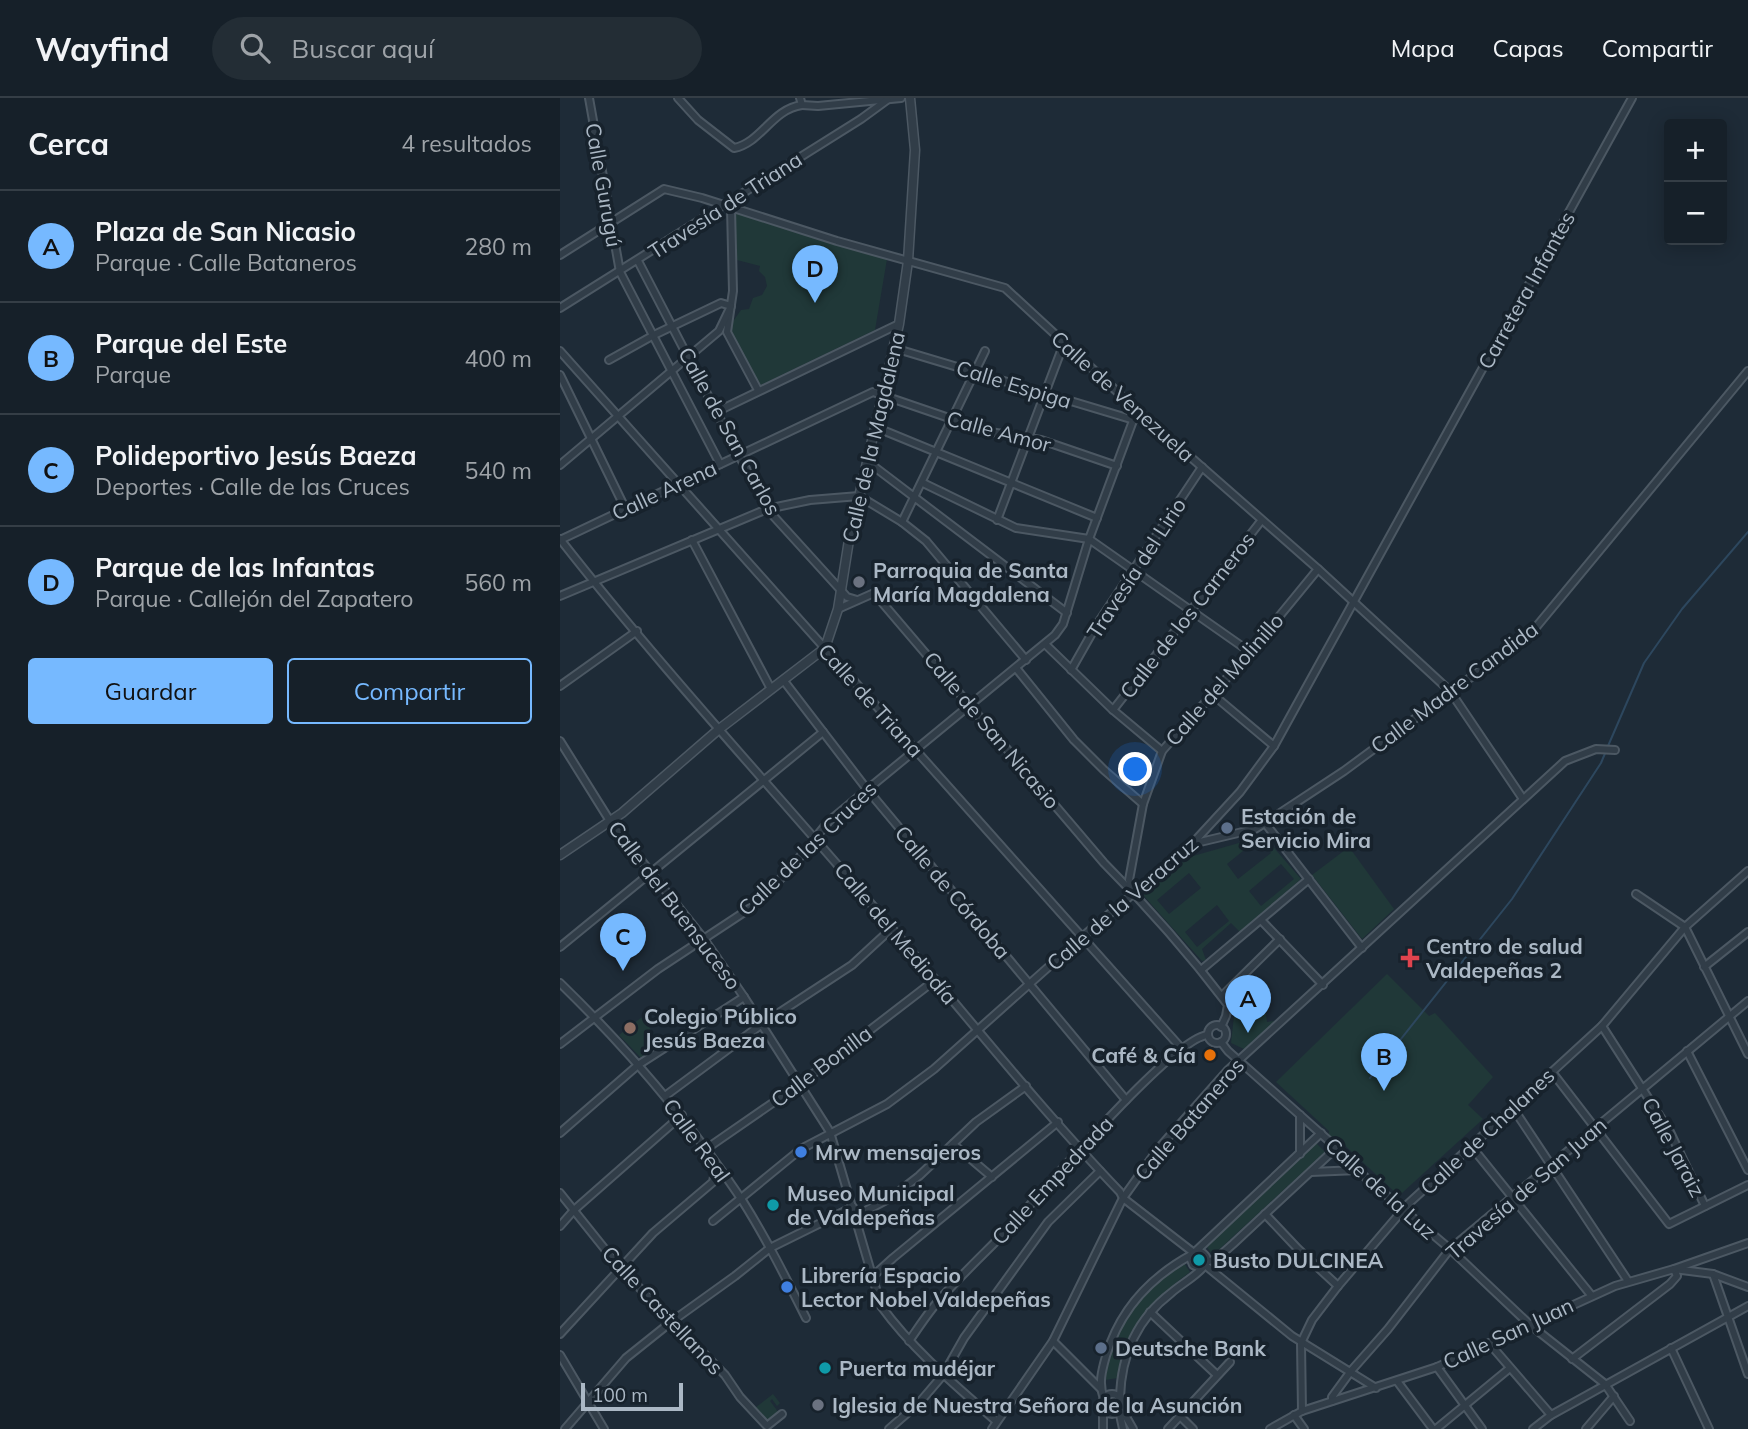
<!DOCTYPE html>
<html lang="es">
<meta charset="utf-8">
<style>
:root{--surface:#162029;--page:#232d35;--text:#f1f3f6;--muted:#9ea3a8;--line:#353e46;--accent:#76b9ff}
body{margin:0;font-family:Mulish,sans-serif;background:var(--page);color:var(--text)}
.controls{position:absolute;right:21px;top:21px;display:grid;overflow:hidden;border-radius:7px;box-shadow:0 4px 18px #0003}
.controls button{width:63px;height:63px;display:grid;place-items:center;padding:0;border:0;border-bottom:2px solid var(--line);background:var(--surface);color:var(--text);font:35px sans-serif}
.scale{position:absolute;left:21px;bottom:18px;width:102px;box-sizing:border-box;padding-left:7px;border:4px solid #abb8c5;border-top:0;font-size:19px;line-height:24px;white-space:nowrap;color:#abb8c5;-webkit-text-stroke:5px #17222c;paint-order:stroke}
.you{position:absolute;left:576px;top:672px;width:24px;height:24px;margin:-18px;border:5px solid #fff;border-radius:50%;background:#1a73e8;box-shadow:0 0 0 10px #1a73e833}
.badge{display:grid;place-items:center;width:46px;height:46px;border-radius:50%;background:var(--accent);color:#111;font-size:23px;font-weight:700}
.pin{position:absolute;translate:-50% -58px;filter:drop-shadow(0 2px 4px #0008)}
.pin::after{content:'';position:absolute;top:37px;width:24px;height:21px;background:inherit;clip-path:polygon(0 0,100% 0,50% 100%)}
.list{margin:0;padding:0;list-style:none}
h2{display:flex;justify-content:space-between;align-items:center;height:91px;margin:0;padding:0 28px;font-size:30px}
h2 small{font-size:23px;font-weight:400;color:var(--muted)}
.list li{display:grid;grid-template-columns:46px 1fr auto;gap:21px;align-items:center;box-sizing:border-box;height:112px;padding:0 28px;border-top:2px solid var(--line)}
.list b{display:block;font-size:26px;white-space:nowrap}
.list p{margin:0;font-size:23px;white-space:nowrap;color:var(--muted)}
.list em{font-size:23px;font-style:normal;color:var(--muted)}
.actions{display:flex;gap:14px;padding:21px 28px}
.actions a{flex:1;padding:16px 0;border:2px solid var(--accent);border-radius:7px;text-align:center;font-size:24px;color:var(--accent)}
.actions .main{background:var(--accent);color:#111}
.icon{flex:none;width:38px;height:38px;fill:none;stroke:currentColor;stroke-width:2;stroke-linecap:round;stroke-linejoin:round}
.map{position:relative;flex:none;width:1188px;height:1331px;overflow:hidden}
header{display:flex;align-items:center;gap:42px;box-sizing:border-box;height:98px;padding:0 35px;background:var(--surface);border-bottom:2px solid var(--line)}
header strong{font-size:33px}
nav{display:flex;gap:38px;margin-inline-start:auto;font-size:24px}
.search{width:490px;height:63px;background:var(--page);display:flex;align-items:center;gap:18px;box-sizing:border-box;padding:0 24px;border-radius:38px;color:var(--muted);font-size:26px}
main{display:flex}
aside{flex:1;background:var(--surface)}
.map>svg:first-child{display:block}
.green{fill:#203838;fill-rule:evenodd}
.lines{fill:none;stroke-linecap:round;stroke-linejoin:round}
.stream{stroke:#2d475e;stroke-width:2}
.minor-casing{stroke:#4c5863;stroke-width:10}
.tertiary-casing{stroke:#4c5863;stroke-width:11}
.minor{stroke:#313d48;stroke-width:6}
.tertiary{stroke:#313d48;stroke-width:8}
.worship-dot{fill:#6b7280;stroke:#17222c;stroke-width:2.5}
.service-dot{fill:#5c6f8a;stroke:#17222c;stroke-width:2.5}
.health-dot{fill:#e0444e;stroke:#17222c;stroke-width:2.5}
.education-dot{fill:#8d6e63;stroke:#17222c;stroke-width:2.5}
.food-dot{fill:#e8710a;stroke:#17222c;stroke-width:2.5}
.shop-dot{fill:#3f7fe0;stroke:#17222c;stroke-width:2.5}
.culture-dot{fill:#0f9aa8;stroke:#17222c;stroke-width:2.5}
.labels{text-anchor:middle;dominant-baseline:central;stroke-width:7;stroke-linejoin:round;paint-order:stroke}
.street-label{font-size:21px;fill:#abb8c5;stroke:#17222c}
.poi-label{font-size:21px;font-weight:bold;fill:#abb8c5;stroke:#17222c;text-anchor:start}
</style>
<header>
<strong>Wayfind</strong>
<div class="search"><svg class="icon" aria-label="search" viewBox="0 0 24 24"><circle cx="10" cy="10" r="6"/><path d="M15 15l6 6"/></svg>Buscar aquí</div>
<nav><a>Mapa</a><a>Capas</a><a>Compartir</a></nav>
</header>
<main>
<aside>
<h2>Cerca<small>4 resultados</small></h2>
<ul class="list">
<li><span class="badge">A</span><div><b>Plaza de San Nicasio</b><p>Parque · Calle Bataneros</p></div><em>280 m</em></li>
<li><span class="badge">B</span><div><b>Parque del Este</b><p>Parque</p></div><em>400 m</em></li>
<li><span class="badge">C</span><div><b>Polideportivo Jesús Baeza</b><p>Deportes · Calle de las Cruces</p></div><em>540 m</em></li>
<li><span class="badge">D</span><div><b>Parque de las Infantas</b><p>Parque · Callejón del Zapatero</p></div><em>560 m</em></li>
</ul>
<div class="actions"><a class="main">Guardar</a><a>Compartir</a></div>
</aside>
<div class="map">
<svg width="1188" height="1331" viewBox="0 0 1188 1331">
<rect width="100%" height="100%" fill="#1e2b37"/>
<g class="green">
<polygon points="175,115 277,143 327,161 315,232 199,288 169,229 181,212 189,211 193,200 202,197 207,188 205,179 199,173 200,168 177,162"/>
<path d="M701,735L741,781L680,834L671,825L642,851L646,862L642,863L583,797L626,760L693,741ZM699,740L711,755L678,781L667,766ZM721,766L734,781L701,808L689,793ZM629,775L641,790L609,816L597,802ZM657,807L669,823L637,849L625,834Z"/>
<polygon points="789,749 834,811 802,841 752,777"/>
<polygon points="827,876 869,918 875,915 933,979 908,1007 923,1021 842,1095 838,1097 778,1041 768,1042 769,1033 716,984"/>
<polygon points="676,900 690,902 697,911 706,916 707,924 714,923 716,926 684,951 671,945"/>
<polygon points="82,919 101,946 81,960 59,937"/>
<polygon points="756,1045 765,1054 653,1157 646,1148"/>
<path d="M624,1165L630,1174C592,1202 565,1231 558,1280L545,1282C555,1223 577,1200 624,1165Z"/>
<polygon points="213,1296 220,1305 217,1308 212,1301 210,1303 219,1315 207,1325 195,1310"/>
</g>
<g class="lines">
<g class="stream">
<polyline points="1048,648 1084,565 1122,511 1188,434"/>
<polyline points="810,980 952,801 1041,665 1046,653"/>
</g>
<g class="minor-casing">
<g id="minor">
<polyline points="29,0 60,174 160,366"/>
<path d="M118,0L138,22L174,50C201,45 212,11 242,7"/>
<polyline points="240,0 242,7 258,8 341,0"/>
<polyline points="171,110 173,193 167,234 198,292"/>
<polyline points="0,157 104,91 142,100 277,143 445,190 577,312 758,471 890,593 963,701"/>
<polyline points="78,163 207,411 287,499 297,502"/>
<polyline points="0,210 301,21 327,2"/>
<polyline points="334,250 574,322"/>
<polyline points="0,253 622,951"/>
<polyline points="0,277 65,410"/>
<polyline points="156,314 339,226"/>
<polyline points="315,329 537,420"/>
<polyline points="308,364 507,515"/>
<polyline points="0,367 159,233 171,208 161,205 94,237 49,262"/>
<polyline points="363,385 456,430 529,441 690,554"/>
<polyline points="437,422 504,245"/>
<polyline points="342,424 425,253"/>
<path d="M0,441C97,565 204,681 307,801C391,898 471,1001 560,1094L563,1100L634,1155"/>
<polyline points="0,442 313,294 430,334 481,342 557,368"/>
<polyline points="132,442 211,591"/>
<polyline points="0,498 207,411 250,402 299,398 342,424 366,443 466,562"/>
<path d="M278,511L314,495L544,765C588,809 630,857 668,907L666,918L661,929"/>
<polyline points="485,546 553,612 602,653"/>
<polyline points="456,570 514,642 544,672 583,706"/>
<polyline points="511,572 536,528 642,369"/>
<polyline points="224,583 306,690 566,1002"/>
<polyline points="0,588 77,533"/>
<polyline points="651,595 714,648"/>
<polyline points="553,612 701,423"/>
<path d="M0,643L50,723L144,841L184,899L270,1034L321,1208C353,1252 395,1287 436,1323"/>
<polyline points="705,725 802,850"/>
<polyline points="636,745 695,731 705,725 784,673 972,534 1188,273"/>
<polyline points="573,793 569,782 583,706 602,653 690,554 758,471"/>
<polyline points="1076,796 1125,829 1188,773"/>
<polyline points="701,822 763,887"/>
<polyline points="0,849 263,634"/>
<polyline points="1144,869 1188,834"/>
<polyline points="641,872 749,781"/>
<path d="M0,885C68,951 129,1023 182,1102C206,1140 226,1180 246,1220"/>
<polyline points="662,898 720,841"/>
<circle cx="657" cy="936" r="9"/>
<polyline points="1042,928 1110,1034 1145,1108"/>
<polyline points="661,944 668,953 768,1042 806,1080 890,1151 969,1226 1045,1286 1070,1323"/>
<polyline points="0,946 98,871 195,807 230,771 269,723 495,537 503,526 529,441 577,312"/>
<polyline points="1127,953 1188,1072"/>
<polyline points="992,974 1109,1126 1188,1087"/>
<polyline points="105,998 202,926 292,867 331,831"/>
<polyline points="953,1010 1068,1183"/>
<polyline points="740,1017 740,1056"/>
<polyline points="0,1035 78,967 184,899"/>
<polyline points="393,1046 432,1079"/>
<polyline points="911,1048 1031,1197"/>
<polyline points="146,1051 240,986 375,882"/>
<polyline points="751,1074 798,1072"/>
<polyline points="0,1095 60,1170 165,1277 180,1299 207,1328 222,1316"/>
<polyline points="705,1116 738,1151 778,1188"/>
<polyline points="296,1118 332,1099 359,1078 416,1024 466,988"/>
<polyline points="153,1123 241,1051 327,1006 374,971 522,839 633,745 680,694 714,648 730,619 1072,0"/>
<polyline points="0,1128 14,1112 122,1017"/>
<polyline points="635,1154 761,1035"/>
<polyline points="646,1164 656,1161 673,1146 776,1050"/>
<polyline points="645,1167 732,1238 816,1290"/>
<polyline points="1153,1176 1188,1276"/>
<polyline points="312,1179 333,1160 498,1024"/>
<polyline points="590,1214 657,1277"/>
<polyline points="0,1236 93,1135 153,1084 156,1068"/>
<path d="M349,1243C359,1229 369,1213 381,1200C403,1175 428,1152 451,1128C482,1095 613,939 648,937"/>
<polyline points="493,1243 540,1290"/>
<polyline points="929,1245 991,1317"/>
<polyline points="1111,1250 1149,1331"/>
<polyline points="0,1257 44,1331"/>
<polyline points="1012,1261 1110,1186 1117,1178 1114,1171 1153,1176 1188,1189"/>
<polyline points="877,1269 922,1331"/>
<polyline points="837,1283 873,1331"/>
<circle cx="552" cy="1306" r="10"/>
<path d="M544,1300C538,1286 542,1272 546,1258C560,1211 590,1179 633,1156"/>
<path d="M560,1300C561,1258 577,1221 611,1195C621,1186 637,1178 645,1167C649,1161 646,1157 641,1154L634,1155L631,1162L633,1167L638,1169L644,1168"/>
<polyline points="772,1303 772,1299 791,1273 828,1231 890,1151 1188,903"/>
<polyline points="543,1310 543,1331"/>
<polyline points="561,1310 573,1331"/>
<polyline points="559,1312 563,1331"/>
<polyline points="742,1313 741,1245 752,1222 778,1188 848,1106 1042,928 1125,829 1188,956"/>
<polyline points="619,1317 633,1331"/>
<polyline points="734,1317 744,1331"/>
<polyline points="5,1331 66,1260 111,1224 175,1178 210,1150 293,1109"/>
<polyline points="329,1331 360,1304 383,1277 404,1240 488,1124 540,1073"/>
<polyline points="432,1331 493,1243 563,1100 598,1051 667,973 1005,663 1036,651 1055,652"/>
<polyline points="608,1331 670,1264"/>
<polyline points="710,1331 742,1313 877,1269 1055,1188 1114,1171 1188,1145"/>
<polyline points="876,1331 950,1270"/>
<polyline points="973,1331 991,1317 1188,1208"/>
<polyline points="1026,1331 1054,1298"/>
</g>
</g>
<g class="tertiary-casing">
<polyline id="tertiary" points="0,757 62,715 158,632 265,550 278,511 289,442 339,226 348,163 355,52 350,0"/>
</g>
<use href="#minor" class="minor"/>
<use href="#tertiary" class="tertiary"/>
</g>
<g class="worship-dot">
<circle cx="299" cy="484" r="7"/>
<circle cx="258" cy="1307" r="7"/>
</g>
<g class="service-dot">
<circle cx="667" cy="730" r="7"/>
<circle cx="541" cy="1250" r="7"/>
</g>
<path class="health-dot" d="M846.5 849.5h7v7h7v7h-7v7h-7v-7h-7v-7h7z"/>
<circle class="education-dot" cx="70" cy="930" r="7"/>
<circle class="food-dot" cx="650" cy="957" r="7"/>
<g class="shop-dot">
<circle cx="241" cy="1054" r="7"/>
<circle cx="227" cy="1189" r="7"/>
</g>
<g class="culture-dot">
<circle cx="213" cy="1107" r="7"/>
<circle cx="639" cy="1162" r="7"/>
<circle cx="265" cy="1270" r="7"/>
</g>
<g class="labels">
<g class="street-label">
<text transform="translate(44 87) rotate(80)">Calle Gurugú</text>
<text transform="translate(165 107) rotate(-33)">Travesía de Triana</text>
<text transform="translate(966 192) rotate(-61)">Carretera Infantes</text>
<text transform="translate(454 286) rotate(17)">Calle Espiga</text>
<text transform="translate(563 298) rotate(42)">Calle de Venezuela</text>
<text transform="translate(170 333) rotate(61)">Calle de San Carlos</text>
<text transform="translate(439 333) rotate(15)">Calle Amor</text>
<text transform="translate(313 339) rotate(-77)">Calle de la Magdalena</text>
<text transform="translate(104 392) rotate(-25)">Calle Arena</text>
<text transform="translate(576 470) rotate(-57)">Travesía del Lirio</text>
<text transform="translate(627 517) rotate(-52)">Calle de los Carneros</text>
<text transform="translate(664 581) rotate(-49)">Calle del Molinillo</text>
<text transform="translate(894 589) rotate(-37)">Calle Madre Candida</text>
<text transform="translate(311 602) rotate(48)">Calle de Triana</text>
<text transform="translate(432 632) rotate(50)">Calle de San Nicasio</text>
<text transform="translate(247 750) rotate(-44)">Calle de las Cruces</text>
<text transform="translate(393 794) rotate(50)">Calle de Córdoba</text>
<text transform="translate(562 805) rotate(-41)">Calle de la Veracruz</text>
<text transform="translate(115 807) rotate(53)">Calle del Buensuceso</text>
<text transform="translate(336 835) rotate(50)">Calle del Mediodía</text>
<text transform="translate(261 968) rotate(-37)">Calle Bonilla</text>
<text transform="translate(629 1021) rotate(-49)">Calle Bataneros</text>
<text transform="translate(927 1033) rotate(-43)">Calle de Chalanes</text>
<text transform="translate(137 1042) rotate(54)">Calle Real</text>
<text transform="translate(1114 1049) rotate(62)">Calle Jaraiz</text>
<text transform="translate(492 1082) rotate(-47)">Calle Empedrada</text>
<text transform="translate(821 1090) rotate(42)">Calle de la Luz</text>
<text transform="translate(966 1090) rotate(-41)">Travesía de San Juan</text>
<text transform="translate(103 1212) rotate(47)">Calle Castellanos</text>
<text transform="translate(948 1235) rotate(-25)">Calle San Juan</text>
</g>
<g class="poi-label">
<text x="313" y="472">Parroquia de Santa<tspan x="313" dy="24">María Magdalena</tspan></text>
<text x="681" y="718">Estación de<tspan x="681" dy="24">Servicio Mira</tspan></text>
<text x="866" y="848">Centro de salud<tspan x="866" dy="24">Valdepeñas 2</tspan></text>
<text x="84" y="918">Colegio Público<tspan x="84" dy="24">Jesús Baeza</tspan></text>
<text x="636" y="957" text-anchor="end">Café &amp; Cía</text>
<text x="255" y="1054">Mrw mensajeros</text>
<text x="227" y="1095">Museo Municipal<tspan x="227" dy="24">de Valdepeñas</tspan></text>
<text x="653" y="1162">Busto DULCINEA</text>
<text x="241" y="1177">Librería Espacio<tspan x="241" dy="24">Lector Nobel Valdepeñas</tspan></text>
<text x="555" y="1250">Deutsche Bank</text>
<text x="279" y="1270">Puerta mudéjar</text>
<text x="272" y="1307">Iglesia de Nuestra Señora de la Asunción</text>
</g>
</g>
</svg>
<div class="controls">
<button>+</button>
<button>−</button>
</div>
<div class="scale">100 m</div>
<div class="you"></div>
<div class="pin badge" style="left:688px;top:935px">A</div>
<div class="pin badge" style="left:824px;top:993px">B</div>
<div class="pin badge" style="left:63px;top:873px">C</div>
<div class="pin badge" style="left:255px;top:205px">D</div>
</div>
</main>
